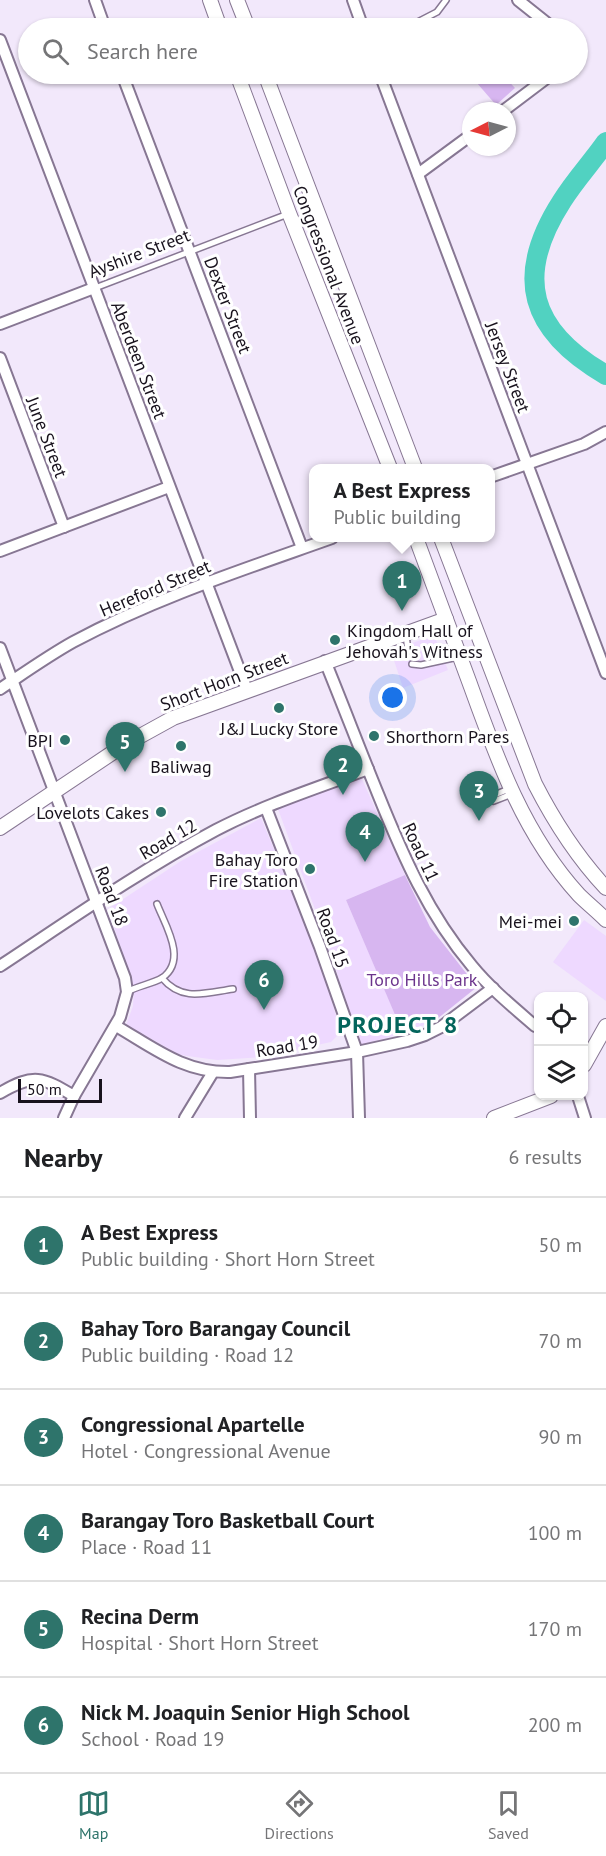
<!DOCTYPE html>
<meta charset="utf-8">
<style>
:root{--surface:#fff;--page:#f6f6f6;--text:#202124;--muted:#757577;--line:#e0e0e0;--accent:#2e746b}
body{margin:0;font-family:"PT Sans",sans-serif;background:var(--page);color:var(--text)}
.controls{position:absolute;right:18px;bottom:18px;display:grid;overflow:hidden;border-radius:12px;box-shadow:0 2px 4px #0004}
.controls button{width:54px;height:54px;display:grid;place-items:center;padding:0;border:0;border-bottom:2px solid var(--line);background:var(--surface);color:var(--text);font:30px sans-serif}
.compass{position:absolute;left:462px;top:102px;width:54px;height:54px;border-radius:50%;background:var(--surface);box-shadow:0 2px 4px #0004;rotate:264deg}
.scale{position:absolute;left:18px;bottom:15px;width:84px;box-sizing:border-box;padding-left:6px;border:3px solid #18121d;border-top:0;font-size:16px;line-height:21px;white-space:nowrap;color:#18121d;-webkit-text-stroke:4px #fff;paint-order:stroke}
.you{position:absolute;left:393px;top:698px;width:21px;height:21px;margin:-15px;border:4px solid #fff;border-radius:50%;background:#1a73e8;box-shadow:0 0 0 9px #1a73e833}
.badge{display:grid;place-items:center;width:39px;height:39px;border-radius:50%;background:var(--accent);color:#fff;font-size:20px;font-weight:700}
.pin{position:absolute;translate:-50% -50px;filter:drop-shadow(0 2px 3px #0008)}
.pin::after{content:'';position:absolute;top:32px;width:21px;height:18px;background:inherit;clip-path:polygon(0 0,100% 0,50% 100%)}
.popup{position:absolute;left:309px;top:464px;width:186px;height:78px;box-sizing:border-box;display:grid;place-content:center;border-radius:12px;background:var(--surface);filter:drop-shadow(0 2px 4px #0005);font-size:20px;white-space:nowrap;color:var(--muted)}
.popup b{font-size:22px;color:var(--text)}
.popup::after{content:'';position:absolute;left:50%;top:100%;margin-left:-12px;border:12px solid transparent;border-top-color:var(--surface)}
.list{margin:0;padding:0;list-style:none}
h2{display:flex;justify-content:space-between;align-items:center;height:78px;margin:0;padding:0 24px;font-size:26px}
h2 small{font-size:20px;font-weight:400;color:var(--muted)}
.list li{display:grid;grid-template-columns:39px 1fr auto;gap:18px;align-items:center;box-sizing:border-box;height:96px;padding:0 24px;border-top:2px solid var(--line)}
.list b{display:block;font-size:22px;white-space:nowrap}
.list p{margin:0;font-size:20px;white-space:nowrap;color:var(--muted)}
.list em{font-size:20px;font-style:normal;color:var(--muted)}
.icon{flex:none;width:33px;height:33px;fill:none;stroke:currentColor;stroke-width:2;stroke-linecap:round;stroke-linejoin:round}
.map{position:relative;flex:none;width:606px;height:1118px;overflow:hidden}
.search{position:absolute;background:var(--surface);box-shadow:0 2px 4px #0004;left:18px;right:18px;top:18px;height:66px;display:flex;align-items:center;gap:15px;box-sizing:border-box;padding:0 21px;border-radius:33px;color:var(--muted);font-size:22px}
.sheet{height:654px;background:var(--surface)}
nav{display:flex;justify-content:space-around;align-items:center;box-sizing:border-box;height:84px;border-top:2px solid var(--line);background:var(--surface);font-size:16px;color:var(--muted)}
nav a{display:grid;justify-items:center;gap:3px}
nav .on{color:var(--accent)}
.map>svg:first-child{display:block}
.built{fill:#eed9ff}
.green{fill:#d7b6f0}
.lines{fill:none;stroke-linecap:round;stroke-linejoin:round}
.river{stroke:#51d2c1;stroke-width:20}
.lane-casing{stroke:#877793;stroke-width:8}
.street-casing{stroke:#877793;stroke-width:14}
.secondary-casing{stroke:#877793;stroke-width:16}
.lane{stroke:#fff;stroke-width:5}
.street{stroke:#fff;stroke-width:10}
.secondary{stroke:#fff;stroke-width:14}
.poi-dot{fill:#2e746b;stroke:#fff;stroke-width:2}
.labels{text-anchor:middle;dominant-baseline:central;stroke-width:6;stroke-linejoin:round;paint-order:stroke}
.street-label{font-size:18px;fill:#18121d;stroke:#fff}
.poi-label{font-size:18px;fill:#18121d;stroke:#fff;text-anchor:end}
.park-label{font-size:18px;fill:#6b348c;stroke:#fff}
.district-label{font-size:24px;font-weight:bold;letter-spacing:1.5px;fill:#04655c;stroke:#fff}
</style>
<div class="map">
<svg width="606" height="1118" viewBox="0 0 606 1118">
<rect width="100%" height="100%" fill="#f2e8fb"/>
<g class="built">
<polygon points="434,635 448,670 403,688 391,651"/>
<polygon points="361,777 405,875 346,900 396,1016 437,1019 411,1031 360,1045 326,939 278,809"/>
<polygon points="261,818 316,949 341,1032 331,1042 263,1057 217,1060 180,1055 126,1025 133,1006 134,988 108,909 181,861"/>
<polygon points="584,920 606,936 606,1001 553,962"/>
</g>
<g class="green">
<polygon points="472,74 502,74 515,88 496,105 470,75"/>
<polygon points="405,875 430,927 477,987 437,1019 396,1017 346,900"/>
</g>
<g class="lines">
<path class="river" d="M606,142C592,162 575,180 562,201C513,277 530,331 606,375"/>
<g class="lane-casing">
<g id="lane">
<polyline points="406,28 437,12 446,0"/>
<polyline points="95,288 288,214"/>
<polyline points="406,635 408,651"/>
<polyline points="412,664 421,665 458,657"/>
<polyline points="485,799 511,788"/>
<polyline points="494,801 512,794"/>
<path d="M162,978C182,1002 205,993 233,989"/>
<path d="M127,992C137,986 152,984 162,978C188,960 165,925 157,904"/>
</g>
</g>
<g class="street-casing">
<g id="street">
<polyline points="95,0 105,28"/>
<polyline points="353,0 363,28"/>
<polyline points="518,0 553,28"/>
<polyline points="0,40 247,690"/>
<polyline points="122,74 302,548"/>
<polyline points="380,74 606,673"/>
<polyline points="503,111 552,74"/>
<polyline points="418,174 471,135"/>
<polyline points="0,324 94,288"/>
<polyline points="0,358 64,527"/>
<polyline points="490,477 584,444 606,432"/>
<polyline points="0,551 169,487"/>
<polyline points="0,648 125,978 127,992 120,1017 74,1096 64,1118"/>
<path d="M325,661C343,705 360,750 378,794C403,856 428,914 472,966C490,988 513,1007 535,1026"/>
<path d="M0,689C24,673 48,656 73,642C155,598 245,569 332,538"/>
<polyline points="266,808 320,947 357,1052 359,1118"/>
<path d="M0,966C71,919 141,870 216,830C264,805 317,788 368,769"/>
<path d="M116,1026C154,1048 184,1073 230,1072L357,1052L407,1041L425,1035L441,1027L493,988"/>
<polyline points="249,1069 250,1118"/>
<path d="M0,1093C34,1073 42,1077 74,1096"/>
<polyline points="578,1096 585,1118"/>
<polyline points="185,1118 213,1072"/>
</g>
</g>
<g class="secondary-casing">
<g id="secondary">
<polyline points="210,0 220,28"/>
<polyline points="237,0 248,28"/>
<polyline points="237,74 289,213 390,468"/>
<polyline points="265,74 415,468"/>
<path d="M416,538C434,586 452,635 470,684C497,759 524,835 579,895C587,903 597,911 606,920"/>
<path d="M441,538L535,784C555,823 576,856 606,888"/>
<polyline points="0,828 124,745 173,718 446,619"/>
<polyline points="584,1065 606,1026"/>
<polyline points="494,1118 551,1096"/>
</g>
</g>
<use href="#lane" class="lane"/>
<use href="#street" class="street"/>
<use href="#secondary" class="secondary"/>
</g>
<g class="poi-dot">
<circle cx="335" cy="640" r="6"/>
<circle cx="279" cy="708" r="6"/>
<circle cx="374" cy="736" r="6"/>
<circle cx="65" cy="740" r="6"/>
<circle cx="181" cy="746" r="6"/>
<circle cx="161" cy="812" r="6"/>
<circle cx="310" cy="869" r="6"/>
<circle cx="574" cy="921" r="6"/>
</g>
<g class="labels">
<g class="street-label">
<text transform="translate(139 253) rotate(-21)">Ayshire Street</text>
<text transform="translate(329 265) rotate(69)">Congressional Avenue</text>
<text transform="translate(228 305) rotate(69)">Dexter Street</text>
<text transform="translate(139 360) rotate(69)">Aberdeen Street</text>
<text transform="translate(508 367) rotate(69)">Jersey Street</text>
<text transform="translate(47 437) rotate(69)">June Street</text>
<text transform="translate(155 588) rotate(-23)">Hereford Street</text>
<text transform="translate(224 681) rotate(-21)">Short Horn Street</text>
<text transform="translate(168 839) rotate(-30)">Road 12</text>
<text transform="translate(421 852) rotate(65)">Road 11</text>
<text transform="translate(112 896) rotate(69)">Road 18</text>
<text transform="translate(333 938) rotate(70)">Road 15</text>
<text transform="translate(287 1046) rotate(-9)">Road 19</text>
</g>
<g class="poi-label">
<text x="347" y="630" text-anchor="start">Kingdom Hall of<tspan x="347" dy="21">Jehovah's Witness</tspan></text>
<text x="279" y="728" text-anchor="middle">J&amp;J Lucky Store</text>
<text x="386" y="736" text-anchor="start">Shorthorn Pares</text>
<text x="53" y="740">BPI</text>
<text x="181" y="766" text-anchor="middle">Baliwag</text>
<text x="149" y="812">Lovelots Cakes</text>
<text x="298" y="859">Bahay Toro<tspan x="298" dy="21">Fire Station</tspan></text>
<text x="562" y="921">Mei-mei</text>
</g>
<g class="park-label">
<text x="422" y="979">Toro Hills Park</text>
</g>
<g class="district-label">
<text x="398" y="1024">PROJECT 8</text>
</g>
</g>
</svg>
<div class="controls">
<button><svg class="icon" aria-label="locate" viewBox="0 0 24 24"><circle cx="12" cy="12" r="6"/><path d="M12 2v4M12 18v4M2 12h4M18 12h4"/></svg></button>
<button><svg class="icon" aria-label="layers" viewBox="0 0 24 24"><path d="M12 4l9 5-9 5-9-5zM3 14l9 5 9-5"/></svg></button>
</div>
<svg class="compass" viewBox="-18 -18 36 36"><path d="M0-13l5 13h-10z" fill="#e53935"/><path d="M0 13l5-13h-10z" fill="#757577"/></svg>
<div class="scale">50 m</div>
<div class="you"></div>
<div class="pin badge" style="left:402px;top:611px">1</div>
<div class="popup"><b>A Best Express</b>Public building</div>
<div class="pin badge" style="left:343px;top:795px">2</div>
<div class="pin badge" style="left:479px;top:821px">3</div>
<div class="pin badge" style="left:365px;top:862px">4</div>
<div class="pin badge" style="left:125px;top:772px">5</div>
<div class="pin badge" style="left:264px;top:1010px">6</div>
<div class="search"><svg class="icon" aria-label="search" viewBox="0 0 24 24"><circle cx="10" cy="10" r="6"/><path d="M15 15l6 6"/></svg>Search here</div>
</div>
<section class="sheet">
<h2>Nearby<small>6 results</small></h2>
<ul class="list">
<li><span class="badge">1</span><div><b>A Best Express</b><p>Public building · Short Horn Street</p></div><em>50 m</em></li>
<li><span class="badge">2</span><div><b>Bahay Toro Barangay Council</b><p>Public building · Road 12</p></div><em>70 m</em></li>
<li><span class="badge">3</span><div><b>Congressional Apartelle</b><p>Hotel · Congressional Avenue</p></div><em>90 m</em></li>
<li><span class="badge">4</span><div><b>Barangay Toro Basketball Court</b><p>Place · Road 11</p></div><em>100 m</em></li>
<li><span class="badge">5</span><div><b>Recina Derm</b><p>Hospital · Short Horn Street</p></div><em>170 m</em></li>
<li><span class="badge">6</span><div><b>Nick M. Joaquin Senior High School</b><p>School · Road 19</p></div><em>200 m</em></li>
</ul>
</section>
<nav>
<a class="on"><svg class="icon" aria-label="map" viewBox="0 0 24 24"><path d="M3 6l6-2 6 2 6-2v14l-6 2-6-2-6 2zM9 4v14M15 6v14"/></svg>Map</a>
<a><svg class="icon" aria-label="directions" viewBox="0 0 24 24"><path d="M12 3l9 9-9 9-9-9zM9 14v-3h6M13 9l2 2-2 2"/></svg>Directions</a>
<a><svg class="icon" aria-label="saved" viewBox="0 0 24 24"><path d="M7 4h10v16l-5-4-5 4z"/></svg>Saved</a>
</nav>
